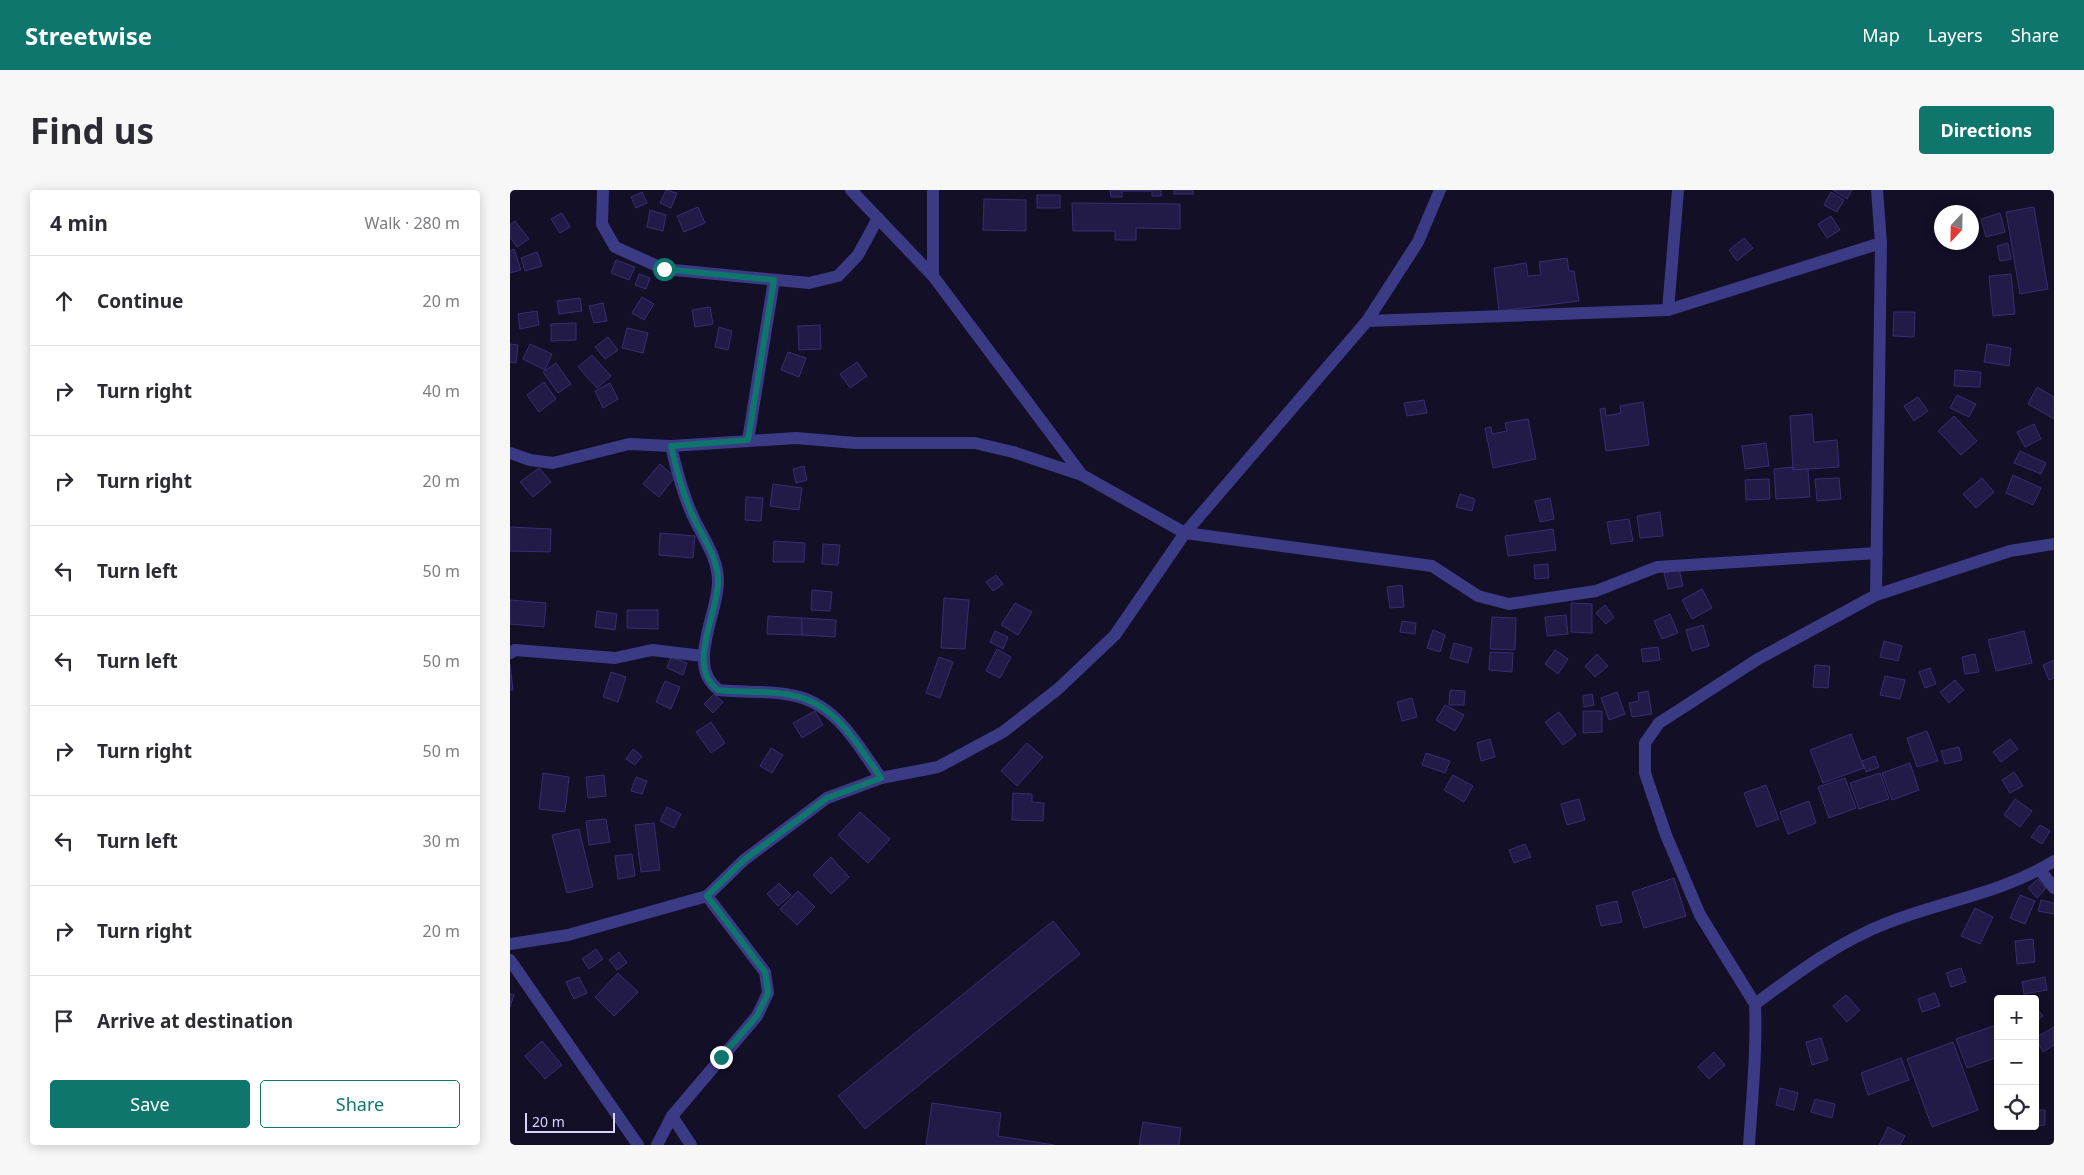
<!DOCTYPE html>
<meta charset="utf-8">
<style>
:root{--surface:#fff;--page:#f7f7f7;--text:#2b2b33;--muted:#7c7c81;--line:#e1e1e2;--accent:#0f766e}
body{margin:0;font-family:"Noto Sans",sans-serif;background:var(--page);color:var(--text)}
.controls{position:absolute;right:15px;bottom:15px;display:grid;overflow:hidden;border-radius:5px;box-shadow:0 2px 12px #0003}
.controls button{width:45px;height:45px;display:grid;place-items:center;padding:0;border:0;border-bottom:1px solid var(--line);background:var(--surface);color:var(--text);font:25px sans-serif}
.compass{position:absolute;left:1424px;top:15px;width:45px;height:45px;border-radius:50%;background:var(--surface);box-shadow:0 2px 12px #0003;rotate:202deg}
.scale{position:absolute;left:15px;bottom:12px;width:90px;box-sizing:border-box;padding-left:5px;border:2px solid #d8d4ff;border-top:0;font-size:14px;line-height:18px;white-space:nowrap;color:#d8d4ff;-webkit-text-stroke:4px #120f26;paint-order:stroke}
.stop{position:absolute;width:15px;height:15px;margin:-11px;border:4px solid #0f766e;border-radius:50%;background:#fff}
.stop.end{background:#0f766e;border-color:#fff;box-shadow:0 1px 5px #0008}
.list{margin:0;padding:0;list-style:none}
h2{display:flex;justify-content:space-between;align-items:center;height:65px;margin:0;padding:0 20px;font-size:21px}
h2 small{font-size:16px;font-weight:400;color:var(--muted)}
.list li{display:grid;grid-template-columns:32px 1fr auto;gap:15px;align-items:center;box-sizing:border-box;height:90px;padding:0 20px;border-top:1px solid var(--line)}
.list b{display:block;font-size:19px;white-space:nowrap}
.list em{font-size:16px;font-style:normal;color:var(--muted)}
.actions{display:flex;gap:10px;padding:15px 20px}
.actions a{flex:1;padding:11px 0;border:1px solid var(--accent);border-radius:5px;text-align:center;font-size:18px;color:var(--accent)}
.actions .main{background:var(--accent);color:#fff}
.icon{flex:none;width:28px;height:28px;fill:none;stroke:currentColor;stroke-width:2;stroke-linecap:round;stroke-linejoin:round}
.map{position:relative;flex:none;width:1544px;height:955px;overflow:hidden;border-radius:5px}
header{display:flex;align-items:center;gap:30px;box-sizing:border-box;height:70px;padding:0 25px;background:var(--accent);color:#fff}
header strong{font-size:24px}
nav{display:flex;gap:28px;margin-inline-start:auto;font-size:18px}
.intro{display:flex;align-items:center;justify-content:space-between;box-sizing:border-box;height:120px;padding:0 30px}
h1{margin:0;font-size:35px}
.button{padding:12px 22px;border-radius:5px;background:var(--accent);color:#fff;font-size:18px;font-weight:700}
main{display:flex;gap:30px;padding:0 30px}
aside{flex:1;background:var(--surface);border-radius:5px;box-shadow:0 2px 12px #0003}
.map>svg:first-child{display:block}
.building{fill:#231b47;stroke:#3a2d73}
.lines{fill:none;stroke-linecap:round;stroke-linejoin:round}
.street{stroke:#3b3a85;stroke-width:12}
.route{stroke:#0f766e;stroke-width:6}
</style>
<header>
<strong>Streetwise</strong>
<nav><a>Map</a><a>Layers</a><a>Share</a></nav>
</header>
<div class="intro"><h1>Find us</h1><a class="button">Directions</a></div>
<main>
<aside>
<h2>4 min<small>Walk · 280 m</small></h2>
<ul class="list">
<li><svg class="icon" aria-label="ahead" viewBox="0 0 24 24"><path d="M12 20V5M6 11l6-6 6 6"/></svg><div><b>Continue</b></div><em>20 m</em></li>
<li><svg class="icon" aria-label="right" viewBox="0 0 24 24"><path d="M7 20v-9h11M14 6l5 5-5 5"/></svg><div><b>Turn right</b></div><em>40 m</em></li>
<li><svg class="icon" aria-label="right" viewBox="0 0 24 24"><path d="M7 20v-9h11M14 6l5 5-5 5"/></svg><div><b>Turn right</b></div><em>20 m</em></li>
<li><svg class="icon" aria-label="left" viewBox="0 0 24 24"><path d="M17 20v-9H6M10 6l-5 5 5 5"/></svg><div><b>Turn left</b></div><em>50 m</em></li>
<li><svg class="icon" aria-label="left" viewBox="0 0 24 24"><path d="M17 20v-9H6M10 6l-5 5 5 5"/></svg><div><b>Turn left</b></div><em>50 m</em></li>
<li><svg class="icon" aria-label="right" viewBox="0 0 24 24"><path d="M7 20v-9h11M14 6l5 5-5 5"/></svg><div><b>Turn right</b></div><em>50 m</em></li>
<li><svg class="icon" aria-label="left" viewBox="0 0 24 24"><path d="M17 20v-9H6M10 6l-5 5 5 5"/></svg><div><b>Turn left</b></div><em>30 m</em></li>
<li><svg class="icon" aria-label="right" viewBox="0 0 24 24"><path d="M7 20v-9h11M14 6l5 5-5 5"/></svg><div><b>Turn right</b></div><em>20 m</em></li>
<li><svg class="icon" aria-label="arrive" viewBox="0 0 24 24"><path d="M6 21V4h12l-3 4 3 4H6"/></svg><div><b>Arrive at destination</b></div></li>
</ul>
<div class="actions"><a class="main">Save</a><a>Share</a></div>
</aside>
<div class="map">
<svg width="1544" height="955" viewBox="0 0 1544 955">
<rect width="100%" height="100%" fill="#120f26"/>
<g class="building">
<polygon points="156,0 167,3 161,18 150,13"/>
<polygon points="600,0 651,0 651,6 642,6 642,1 612,1 612,7 601,7"/>
<rect x="664" y="0" width="19" height="4"/>
<polygon points="1323,0 1342,0 1337,9"/>
<polygon points="132,2 137,13 126,18 121,7"/>
<polygon points="1321,2 1334,10 1327,22 1314,15"/>
<rect x="527" y="5" width="23" height="13"/>
<polygon points="474,9 516,10 516,41 473,40"/>
<polygon points="562,13 670,14 670,39 626,38 626,50 605,50 605,41 563,41"/>
<polygon points="188,17 195,33 174,42 167,26"/>
<polygon points="1524,17 1538,99 1510,104 1496,22"/>
<polygon points="140,20 156,25 153,41 137,37"/>
<polygon points="52,23 60,37 50,43 41,29"/>
<polygon points="1490,23 1495,42 1476,47 1471,29"/>
<polygon points="1321,26 1330,40 1317,48 1308,34"/>
<polygon points="5,31 19,49 7,57 0,47 0,35"/>
<polygon points="1234,48 1243,58 1227,71 1219,60"/>
<polygon points="1498,53 1501,69 1490,71 1487,56"/>
<polygon points="4,59 11,80 0,83 0,61"/>
<polygon points="27,62 32,76 15,81 11,68"/>
<polygon points="1057,68 1059,81 1064,81 1069,111 989,121 984,78 1016,73 1018,86 1031,85 1029,72"/>
<polygon points="106,70 125,77 119,90 101,83"/>
<polygon points="129,84 140,88 136,99 125,95"/>
<polygon points="1501,84 1505,124 1483,126 1479,86"/>
<polygon points="132,107 144,114 134,130 122,123"/>
<polygon points="70,108 72,121 49,124 47,111"/>
<polygon points="93,113 97,131 84,133 79,116"/>
<polygon points="200,117 203,134 185,137 182,120"/>
<polygon points="27,121 29,135 10,139 8,124"/>
<polygon points="1384,122 1405,122 1404,147 1383,146"/>
<polygon points="66,133 66,150 41,151 41,134"/>
<polygon points="310,135 311,159 289,160 288,136"/>
<polygon points="209,137 222,141 218,160 205,157"/>
<polygon points="117,138 138,143 133,163 112,158"/>
<polygon points="98,147 108,160 95,169 85,157"/>
<polygon points="0,154 8,155 6,173 0,172"/>
<polygon points="20,154 42,164 35,180 13,169"/>
<polygon points="1477,154 1501,158 1499,176 1474,172"/>
<polygon points="278,162 296,168 289,187 271,180"/>
<polygon points="82,165 101,186 87,198 68,177"/>
<polygon points="347,172 357,186 340,198 330,184"/>
<polygon points="46,173 61,194 48,203 33,182"/>
<polygon points="1445,180 1471,182 1470,197 1444,196"/>
<polygon points="34,192 46,209 29,222 17,205"/>
<polygon points="100,193 108,209 93,218 85,201"/>
<polygon points="1527,197 1544,207 1544,229 1518,214"/>
<polygon points="1447,205 1466,214 1459,227 1440,218"/>
<polygon points="1408,207 1418,221 1404,231 1394,216"/>
<polygon points="914,210 917,223 897,226 894,213"/>
<polygon points="1133,212 1139,255 1096,261 1090,219 1095,218 1096,226 1111,223 1110,216"/>
<polygon points="1302,224 1304,252 1327,250 1329,277 1283,280 1280,226"/>
<polygon points="1444,226 1467,251 1451,265 1428,241"/>
<polygon points="1018,229 1026,269 983,278 975,238 981,237 982,244 997,241 995,233"/>
<polygon points="1524,234 1531,249 1515,257 1507,242"/>
<polygon points="1256,253 1259,276 1235,279 1232,256"/>
<polygon points="1510,261 1536,273 1531,284 1504,273"/>
<polygon points="150,274 165,287 149,307 133,294"/>
<polygon points="294,276 297,290 286,293 283,279"/>
<polygon points="1283,277 1283,280 1298,279 1300,307 1266,309 1264,279"/>
<polygon points="29,278 41,292 23,307 10,292"/>
<polygon points="1503,285 1531,298 1523,315 1496,303"/>
<polygon points="1329,288 1331,309 1307,311 1305,289"/>
<polygon points="1472,288 1484,302 1466,318 1453,304"/>
<polygon points="1259,289 1260,309 1236,310 1235,290"/>
<polygon points="263,294 292,298 289,320 260,316"/>
<polygon points="950,304 965,309 962,321 946,317"/>
<polygon points="236,307 253,308 251,331 235,330"/>
<polygon points="1040,308 1044,329 1030,332 1025,311"/>
<polygon points="1150,322 1153,346 1130,348 1127,326"/>
<polygon points="1119,329 1123,351 1101,354 1097,332"/>
<polygon points="0,337 41,339 40,362 0,361"/>
<polygon points="1043,339 1046,360 998,366 995,346"/>
<polygon points="150,343 185,346 183,368 149,365"/>
<polygon points="264,351 295,353 294,372 263,372"/>
<polygon points="313,354 330,355 328,375 312,374"/>
<polygon points="1038,374 1039,388 1025,389 1024,375"/>
<polygon points="1169,379 1173,396 1158,399 1154,383"/>
<polygon points="486,385 493,394 483,401 476,392"/>
<polygon points="892,395 894,417 880,418 877,397"/>
<polygon points="1192,399 1202,418 1182,429 1172,410"/>
<polygon points="302,400 322,402 320,421 301,420"/>
<polygon points="434,408 459,410 455,459 431,458"/>
<polygon points="0,410 36,413 34,437 0,434"/>
<polygon points="505,413 522,422 508,445 491,435"/>
<polygon points="1061,413 1082,414 1082,443 1061,442"/>
<polygon points="1095,415 1104,427 1096,434 1086,423"/>
<polygon points="117,420 148,420 148,439 117,438"/>
<polygon points="87,421 107,424 105,440 85,437"/>
<polygon points="1160,424 1168,443 1152,449 1144,431"/>
<polygon points="1056,425 1058,444 1037,446 1035,427"/>
<polygon points="258,426 292,428 292,445 257,444"/>
<polygon points="982,427 1006,428 1005,460 980,459"/>
<polygon points="292,428 326,430 325,447 292,445"/>
<polygon points="892,431 906,433 905,444 890,442"/>
<polygon points="1193,435 1199,456 1182,461 1176,440"/>
<polygon points="923,440 935,445 930,462 917,458"/>
<polygon points="485,441 498,447 493,459 480,452"/>
<polygon points="1514,441 1522,473 1486,481 1478,450"/>
<polygon points="1374,451 1392,456 1388,471 1370,467"/>
<polygon points="944,453 962,458 958,473 940,468"/>
<polygon points="1148,457 1150,470 1133,472 1131,459"/>
<polygon points="487,459 501,467 490,488 476,481"/>
<polygon points="1045,460 1058,469 1048,484 1035,474"/>
<polygon points="980,462 1003,463 1002,482 979,480"/>
<polygon points="1087,464 1098,476 1085,487 1075,476"/>
<polygon points="1465,464 1469,482 1455,484 1452,467"/>
<polygon points="161,467 177,473 173,485 157,478"/>
<polygon points="429,467 443,472 430,508 416,503"/>
<polygon points="1544,470 1544,488 1539,490 1533,475"/>
<polygon points="0,474 3,500 0,500"/>
<polygon points="1305,475 1320,476 1318,498 1303,497"/>
<polygon points="1420,478 1426,494 1415,498 1409,482"/>
<polygon points="101,482 116,487 108,512 93,507"/>
<polygon points="1375,486 1395,490 1390,509 1370,505"/>
<polygon points="1445,490 1454,500 1439,513 1430,502"/>
<polygon points="155,491 170,497 161,519 146,512"/>
<polygon points="940,500 955,501 954,515 939,515"/>
<polygon points="1138,501 1142,524 1122,527 1119,513 1129,511 1128,503"/>
<polygon points="1107,502 1115,524 1099,530 1091,508"/>
<polygon points="204,504 213,512 203,523 194,514"/>
<polygon points="1082,504 1084,515 1074,517 1073,506"/>
<polygon points="902,508 907,527 892,531 887,512"/>
<polygon points="935,515 954,525 945,541 926,530"/>
<polygon points="305,521 313,535 292,548 283,533"/>
<polygon points="1073,521 1092,521 1092,542 1073,543"/>
<polygon points="1049,522 1066,545 1053,555 1035,532"/>
<polygon points="201,532 215,553 201,563 186,542"/>
<polygon points="1417,541 1428,571 1407,577 1397,548"/>
<polygon points="1341,544 1354,578 1313,593 1300,560"/>
<polygon points="980,549 985,567 971,571 967,553"/>
<polygon points="1500,549 1508,559 1491,572 1483,562"/>
<polygon points="517,553 533,567 507,596 491,581"/>
<polygon points="1449,557 1452,570 1435,574 1431,561"/>
<polygon points="261,558 273,565 262,583 250,576"/>
<polygon points="123,559 132,566 125,575 116,569"/>
<polygon points="916,563 940,571 935,583 912,575"/>
<polygon points="1365,566 1369,577 1356,582 1352,571"/>
<polygon points="1400,573 1409,600 1382,610 1372,583"/>
<polygon points="1504,582 1513,596 1500,603 1492,590"/>
<polygon points="33,583 59,587 55,622 29,619"/>
<polygon points="1370,583 1379,609 1349,619 1340,593"/>
<polygon points="94,585 96,606 78,608 76,587"/>
<polygon points="943,585 963,596 954,612 934,600"/>
<polygon points="126,587 137,591 132,604 121,601"/>
<polygon points="1335,588 1346,618 1319,628 1308,597"/>
<polygon points="1256,595 1269,629 1247,637 1234,603"/>
<polygon points="503,603 522,604 522,612 534,613 533,631 502,630"/>
<polygon points="1069,609 1075,630 1057,635 1051,614"/>
<polygon points="1505,609 1522,621 1510,637 1494,625"/>
<polygon points="1299,611 1306,633 1278,644 1270,622"/>
<polygon points="157,617 171,624 164,638 150,631"/>
<polygon points="350,622 380,649 358,673 328,645"/>
<polygon points="96,629 100,652 79,655 76,631"/>
<polygon points="144,633 150,680 131,682 125,635"/>
<polygon points="1530,635 1540,641 1532,654 1521,647"/>
<polygon points="69,639 83,697 57,703 42,645"/>
<polygon points="1015,654 1021,667 1004,673 999,660"/>
<polygon points="122,664 125,686 108,689 105,666"/>
<polygon points="321,667 339,687 321,704 303,685"/>
<polygon points="1164,688 1176,726 1134,738 1122,702"/>
<polygon points="1528,689 1536,698 1527,708 1518,698"/>
<polygon points="269,693 281,705 268,716 257,704"/>
<polygon points="288,701 305,717 287,735 270,719"/>
<polygon points="1510,705 1525,711 1515,734 1500,728"/>
<polygon points="1531,710 1544,713 1544,724 1528,721"/>
<polygon points="1107,711 1112,732 1091,736 1086,716"/>
<polygon points="1465,718 1483,727 1470,754 1451,746"/>
<polygon points="543,731 570,764 355,939 328,906"/>
<polygon points="1523,749 1525,772 1507,774 1505,751"/>
<polygon points="86,759 93,769 79,779 72,769"/>
<polygon points="109,762 117,773 107,780 99,770"/>
<polygon points="1451,778 1456,792 1441,797 1436,783"/>
<polygon points="108,783 128,802 104,826 85,807"/>
<polygon points="69,787 77,803 64,809 56,792"/>
<polygon points="1535,787 1537,800 1514,804 1512,792"/>
<polygon points="1425,803 1430,816 1412,822 1408,809"/>
<polygon points="0,804 4,805 0,817"/>
<polygon points="1336,805 1350,820 1337,832 1323,816"/>
<polygon points="1525,816 1533,826 1525,832"/>
<polygon points="1486,835 1488,867 1457,878 1446,849"/>
<polygon points="1544,837 1544,855 1533,862 1525,848"/>
<polygon points="1311,848 1318,870 1302,875 1296,852"/>
<polygon points="32,851 52,875 35,889 15,866"/>
<polygon points="1443,852 1468,920 1422,937 1397,869"/>
<polygon points="1204,862 1215,875 1199,889 1188,877"/>
<polygon points="1391,868 1399,890 1358,905 1351,883"/>
<polygon points="1270,898 1288,903 1284,920 1266,915"/>
<polygon points="1305,909 1325,914 1322,928 1301,922"/>
<polygon points="422,913 491,923 488,946 544,955 416,955"/>
<polygon points="1525,920 1535,920 1535,935 1525,936"/>
<polygon points="633,932 671,938 669,955 629,955"/>
<polygon points="1378,937 1395,946 1390,955 1369,955"/>
</g>
<g class="lines">
<g class="street">
<polyline points="93,0 92,34 105,57 154,79 299,93 328,86 348,65 368,28"/>
<polyline points="341,0 423,86 572,285"/>
<polyline points="423,86 423,0"/>
<polyline points="1158,120 1168,0"/>
<polyline points="857,131 1158,120 1371,53 1367,0"/>
<polyline points="238,250 264,90"/>
<path d="M161,256C166,278 172,301 181,322C190,344 209,367 208,393C207,426 176,477 209,500C233,503 258,500 281,505C326,513 347,554 371,588"/>
<polyline points="0,263 20,270 43,273 119,254 161,256 286,248 345,253 465,253 503,262 572,285 675,343 922,376 968,406 999,414 1086,401 1147,377 1367,363"/>
<polyline points="1366,405 1371,53"/>
<polyline points="0,463 5,460 105,468 142,460 193,466"/>
<polyline points="1530,680 1544,698"/>
<polyline points="0,754 58,745 197,706 234,670 317,608 371,588 428,577 493,542 548,499 605,445 675,343 857,131 908,52 930,0"/>
<polyline points="0,770 128,955"/>
<polyline points="1245,814 1190,725 1156,645 1135,583 1135,553 1149,533 1248,469 1366,405 1500,361 1544,354"/>
<polyline points="162,926 181,955"/>
<polyline points="147,955 162,926 247,826 258,803 255,782 197,706"/>
<path d="M1239,955C1242,908 1247,861 1245,814C1287,783 1328,752 1377,733C1432,711 1493,703 1544,671"/>
</g>
</g>
<g class="lines">
<path class="route" d="M154,79L264,90L238,250L161,256C166,278 172,301 181,322C190,344 209,367 208,393C207,426 176,477 208,500C233,503 258,500 281,505C326,513 347,554 371,588L317,608L234,670L197,706L255,782L258,803L247,826L211,867"/>
</g>
</svg>
<div class="controls">
<button>+</button>
<button>−</button>
<button><svg class="icon" aria-label="locate" viewBox="0 0 24 24"><circle cx="12" cy="12" r="6"/><path d="M12 2v4M12 18v4M2 12h4M18 12h4"/></svg></button>
</div>
<svg class="compass" viewBox="-18 -18 36 36"><path d="M0-13l5 13h-10z" fill="#e53935"/><path d="M0 13l5-13h-10z" fill="#7c7c81"/></svg>
<div class="scale">20 m</div>
<div class="stop" style="left:154px;top:79px"></div>
<div class="stop end" style="left:211px;top:867px"></div>
</div>
</main>
